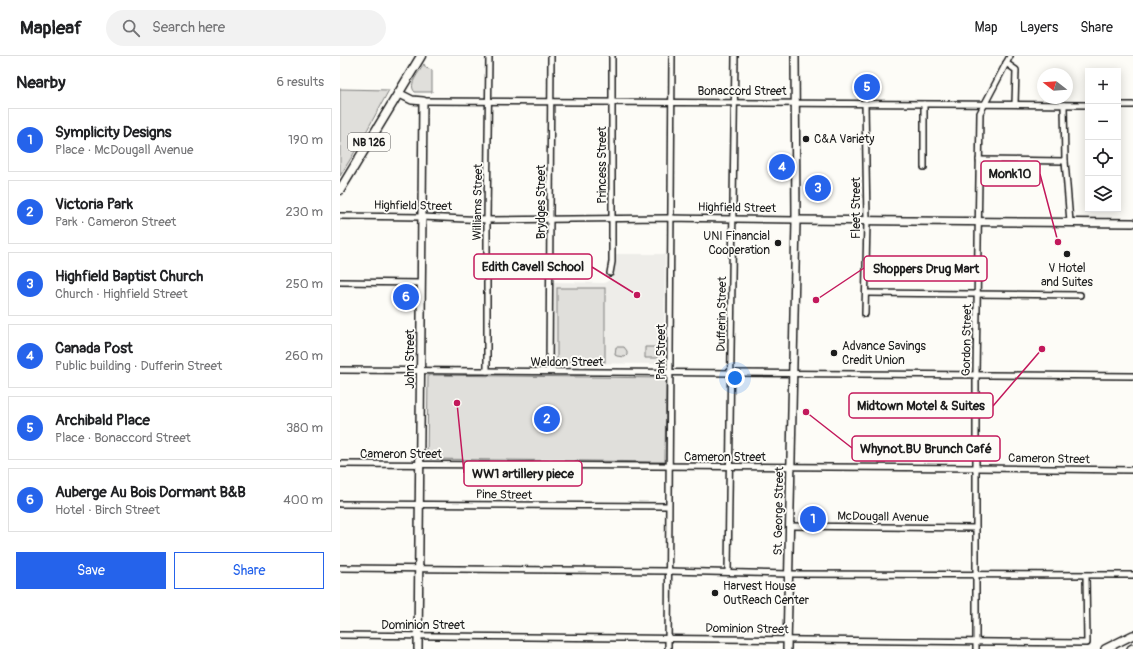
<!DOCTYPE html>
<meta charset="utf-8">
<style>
:root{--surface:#fff;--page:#f2f2f2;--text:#202124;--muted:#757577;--line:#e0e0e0;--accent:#2563eb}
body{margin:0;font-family:Pangolin,sans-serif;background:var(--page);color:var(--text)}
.controls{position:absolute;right:12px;top:12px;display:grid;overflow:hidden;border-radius:0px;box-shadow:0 2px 10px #0003}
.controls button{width:36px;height:36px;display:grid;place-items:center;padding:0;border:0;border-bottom:1px solid var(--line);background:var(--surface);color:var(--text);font:20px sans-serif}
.compass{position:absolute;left:697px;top:12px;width:36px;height:36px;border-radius:50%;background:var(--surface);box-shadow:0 2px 10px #0003;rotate:287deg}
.you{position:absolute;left:395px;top:322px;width:14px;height:14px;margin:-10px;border:3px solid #fff;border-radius:50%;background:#1a73e8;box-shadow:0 0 0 6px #1a73e833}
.badge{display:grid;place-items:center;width:26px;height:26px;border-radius:50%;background:var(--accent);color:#fff;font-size:13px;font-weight:700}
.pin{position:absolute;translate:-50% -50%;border:2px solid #fff;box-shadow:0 1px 4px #0006}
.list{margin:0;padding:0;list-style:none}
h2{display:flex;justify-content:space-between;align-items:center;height:52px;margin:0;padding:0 16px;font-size:17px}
h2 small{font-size:13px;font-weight:400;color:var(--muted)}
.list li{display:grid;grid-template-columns:26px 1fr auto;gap:12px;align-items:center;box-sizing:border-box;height:64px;margin:0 8px 8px;padding:0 8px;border:1px solid var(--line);border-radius:0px}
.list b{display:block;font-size:15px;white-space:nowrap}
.list p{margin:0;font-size:13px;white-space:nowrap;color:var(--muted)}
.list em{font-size:13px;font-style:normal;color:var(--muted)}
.actions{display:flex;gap:8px;padding:12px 16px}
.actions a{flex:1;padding:9px 0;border:1px solid var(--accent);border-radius:0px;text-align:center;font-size:14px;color:var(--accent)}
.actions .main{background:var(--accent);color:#fff}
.icon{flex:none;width:22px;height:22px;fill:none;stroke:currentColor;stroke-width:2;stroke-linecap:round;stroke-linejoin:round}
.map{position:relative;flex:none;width:793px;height:593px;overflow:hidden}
header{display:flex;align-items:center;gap:24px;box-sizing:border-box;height:56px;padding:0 20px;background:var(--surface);border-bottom:1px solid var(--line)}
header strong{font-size:19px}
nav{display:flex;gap:22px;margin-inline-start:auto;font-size:14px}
.search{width:280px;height:36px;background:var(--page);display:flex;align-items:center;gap:10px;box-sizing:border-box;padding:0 14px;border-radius:22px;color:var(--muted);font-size:15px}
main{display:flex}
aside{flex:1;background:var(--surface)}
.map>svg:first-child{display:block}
.built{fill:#eeede9}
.green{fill:#e0dfdb;stroke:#7e7e7c}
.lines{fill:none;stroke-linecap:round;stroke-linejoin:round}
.street-casing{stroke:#1c1c1c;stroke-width:8}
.secondary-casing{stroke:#1c1c1c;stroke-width:10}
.primary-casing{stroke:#1c1c1c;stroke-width:11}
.street{stroke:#fdfcf7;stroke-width:5}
.secondary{stroke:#fdfcf7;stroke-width:7}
.primary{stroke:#fdfcf7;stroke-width:8}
.poi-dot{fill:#1c1c1c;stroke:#fdfcf7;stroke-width:1.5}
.labels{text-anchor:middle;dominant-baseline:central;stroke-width:3.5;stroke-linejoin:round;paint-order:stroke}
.shield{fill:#fdfcf7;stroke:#605f5e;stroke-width:1}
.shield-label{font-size:11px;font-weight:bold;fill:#1c1c1c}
.street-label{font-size:12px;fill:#1c1c1c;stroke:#fdfcf7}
.poi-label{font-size:12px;fill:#1c1c1c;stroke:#fdfcf7;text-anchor:start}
.leader{fill:none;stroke:#c2185b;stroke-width:1.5}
.callout-dot{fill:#c2185b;stroke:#fdfcf7;stroke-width:1.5}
.callout{fill:#fdfcf7;stroke:#c2185b;stroke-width:1.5}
.callout-label{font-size:13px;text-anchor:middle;font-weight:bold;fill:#1c1c1c}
</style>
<header>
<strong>Mapleaf</strong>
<div class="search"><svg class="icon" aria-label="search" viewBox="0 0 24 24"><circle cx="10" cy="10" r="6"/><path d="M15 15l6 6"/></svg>Search here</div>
<nav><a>Map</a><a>Layers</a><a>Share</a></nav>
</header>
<main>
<aside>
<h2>Nearby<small>6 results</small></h2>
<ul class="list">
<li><span class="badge">1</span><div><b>Symplicity Designs</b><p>Place · McDougall Avenue</p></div><em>190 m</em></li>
<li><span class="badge">2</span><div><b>Victoria Park</b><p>Park · Cameron Street</p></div><em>230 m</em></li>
<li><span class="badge">3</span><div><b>Highfield Baptist Church</b><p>Church · Highfield Street</p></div><em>250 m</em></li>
<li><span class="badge">4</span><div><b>Canada Post</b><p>Public building · Dufferin Street</p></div><em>260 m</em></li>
<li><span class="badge">5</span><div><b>Archibald Place</b><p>Place · Bonaccord Street</p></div><em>380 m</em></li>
<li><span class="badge">6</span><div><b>Auberge Au Bois Dormant B&amp;B</b><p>Hotel · Birch Street</p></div><em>400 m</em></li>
</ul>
<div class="actions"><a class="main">Save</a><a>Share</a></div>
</aside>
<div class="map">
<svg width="793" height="593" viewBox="0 0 793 593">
<rect width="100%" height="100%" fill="#fdfcf7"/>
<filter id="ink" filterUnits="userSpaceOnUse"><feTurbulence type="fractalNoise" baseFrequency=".025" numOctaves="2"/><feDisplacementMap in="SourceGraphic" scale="8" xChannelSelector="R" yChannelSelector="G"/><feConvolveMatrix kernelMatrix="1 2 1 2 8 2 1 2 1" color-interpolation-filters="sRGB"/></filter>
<g filter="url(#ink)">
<polygon class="built" points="274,198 325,198 324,308 213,307 214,226 264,227 268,225 271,223 274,216"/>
<g class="green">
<path d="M84,8L86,12L92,14V36H75C67,28 80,16 84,8Z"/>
<path d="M0,33L49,34C33,63 18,92 0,120Z"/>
<rect x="217" y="232" width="48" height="74"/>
<polygon points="276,291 284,291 287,295 287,299 285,301 277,300 275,299"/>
<polygon points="305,291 318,291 317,302 305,302"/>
<polygon points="88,319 326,322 325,406 87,403"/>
</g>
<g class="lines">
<g class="street-casing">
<g id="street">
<polyline points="666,7 676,14 675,48"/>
<polyline points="83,45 748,49"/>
<polyline points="724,49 725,105 730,166"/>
<polyline points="778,49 793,49"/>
<polyline points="639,104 725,105"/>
<polyline points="584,111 584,48"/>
<polyline points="0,160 82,161 147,164 326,162 456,164"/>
<polyline points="270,217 272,206 272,0"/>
<polyline points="0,226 81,227"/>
<polyline points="526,237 740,239"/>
<polyline points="525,258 527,165 525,47"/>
<polyline points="0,314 793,320"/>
<polyline points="147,315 147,164 149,0"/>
<polyline points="209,315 211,0"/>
<polyline points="0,408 636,412 793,414"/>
<polyline points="0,448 328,450"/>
<polyline points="450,470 636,472"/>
<polyline points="0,512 329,515 449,518 793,519"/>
<polyline points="388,516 395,0"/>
<polyline points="0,579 747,587 746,520"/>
<polyline points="328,593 332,0"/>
<polyline points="636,593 636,318 640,57 670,0"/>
</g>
</g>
<g class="secondary-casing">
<g id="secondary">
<polyline points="58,37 72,44 83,45 78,593"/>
<polyline points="456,164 793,167"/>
<polyline points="447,593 456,164 455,0"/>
<polyline points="765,593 793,579"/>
<polyline points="791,593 793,592"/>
</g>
</g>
<g class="primary-casing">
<polyline id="primary" points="0,134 81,0"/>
</g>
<use href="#street" class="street"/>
<use href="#secondary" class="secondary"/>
<use href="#primary" class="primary"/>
</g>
</g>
<g class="poi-dot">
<circle cx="466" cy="83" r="4"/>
<circle cx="438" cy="187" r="4"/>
<circle cx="727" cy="198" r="4"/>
<circle cx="494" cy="297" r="4"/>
<circle cx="375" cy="537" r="4"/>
</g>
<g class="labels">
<rect class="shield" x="8" y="77" width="42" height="18" rx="3"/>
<g class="shield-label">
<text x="29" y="86">NB 126</text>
</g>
<g class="street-label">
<text x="402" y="35">Bonaccord Street</text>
<text transform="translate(262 109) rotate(-90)">Princess Street</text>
<text transform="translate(138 146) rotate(-89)">Williams Street</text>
<text transform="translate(201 146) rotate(-90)">Brydges Street</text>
<text transform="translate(73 150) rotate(1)">Highfield Street</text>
<text transform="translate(397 152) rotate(1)">Highfield Street</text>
<text transform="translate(516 152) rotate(-90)">Fleet Street</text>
<text transform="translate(382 258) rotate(-89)">Dufferin Street</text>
<text transform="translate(627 284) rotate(-89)">Gordon Street</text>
<text transform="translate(321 296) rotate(-90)">Park Street</text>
<text transform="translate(70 303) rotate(-90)">John Street</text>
<text x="227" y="306">Weldon Street</text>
<text x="61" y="398">Cameron Street</text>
<text x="385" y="401">Cameron Street</text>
<text transform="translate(709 403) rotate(1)">Cameron Street</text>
<text transform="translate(164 439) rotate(1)">Pine Street</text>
<text transform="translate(439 455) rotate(-89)">St. George Street</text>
<text transform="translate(543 461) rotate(1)">McDougall Avenue</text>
<text x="83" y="569">Dominion Street</text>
<text transform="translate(407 573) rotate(1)">Dominion Street</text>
</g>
<g class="poi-label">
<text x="474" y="83">C&amp;A Variety</text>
<text x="430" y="180" text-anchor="end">UNI Financial<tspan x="430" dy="14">Cooperation</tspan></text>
<text x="727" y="212" text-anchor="middle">V Hotel<tspan x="727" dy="14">and Suites</tspan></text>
<text x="502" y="290">Advance Savings<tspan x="502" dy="14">Credit Union</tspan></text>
<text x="383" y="530">Harvest House<tspan x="383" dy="14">OutReach Center</tspan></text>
</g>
</g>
<path class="leader" d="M718 186L700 118M297 239L252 211M476 244L524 212M702 293L653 350M466 356L512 392M117 347L124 417"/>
<g class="callout-dot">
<circle cx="718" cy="186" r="4"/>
<circle cx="297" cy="239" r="4"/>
<circle cx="476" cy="244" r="4"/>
<circle cx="702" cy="293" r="4"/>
<circle cx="466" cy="356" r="4"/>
<circle cx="117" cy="347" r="4"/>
</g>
<g class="callout">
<rect x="641" y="105" width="59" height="25" rx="4"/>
<rect x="134" y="198" width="118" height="25" rx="4"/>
<rect x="524" y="200" width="123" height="25" rx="4"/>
<rect x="509" y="337" width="144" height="25" rx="4"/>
<rect x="512" y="380" width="148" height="25" rx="4"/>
<rect x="124" y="405" width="118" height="25" rx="4"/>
</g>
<g class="callout-label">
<text x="670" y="122">Monk10</text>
<text x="193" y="215">Edith Cavell School</text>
<text x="586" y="217">Shoppers Drug Mart</text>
<text x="581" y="354">Midtown Motel &amp; Suites</text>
<text x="586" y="397">Whynot.BU Brunch Café</text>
<text x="183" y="422">WW1 artillery piece</text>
</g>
</svg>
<div class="controls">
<button>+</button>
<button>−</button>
<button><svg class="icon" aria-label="locate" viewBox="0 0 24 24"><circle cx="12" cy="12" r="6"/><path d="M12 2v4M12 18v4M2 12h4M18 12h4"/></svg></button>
<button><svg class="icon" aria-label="layers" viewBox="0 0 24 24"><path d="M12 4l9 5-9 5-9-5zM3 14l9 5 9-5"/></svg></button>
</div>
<svg class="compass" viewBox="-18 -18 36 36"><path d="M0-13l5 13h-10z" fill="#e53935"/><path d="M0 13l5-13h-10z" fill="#757577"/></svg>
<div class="you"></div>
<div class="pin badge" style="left:473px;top:463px">1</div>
<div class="pin badge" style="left:207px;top:363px">2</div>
<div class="pin badge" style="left:478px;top:132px">3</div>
<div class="pin badge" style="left:442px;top:111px">4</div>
<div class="pin badge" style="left:527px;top:31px">5</div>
<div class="pin badge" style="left:66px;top:241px">6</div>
</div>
</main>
